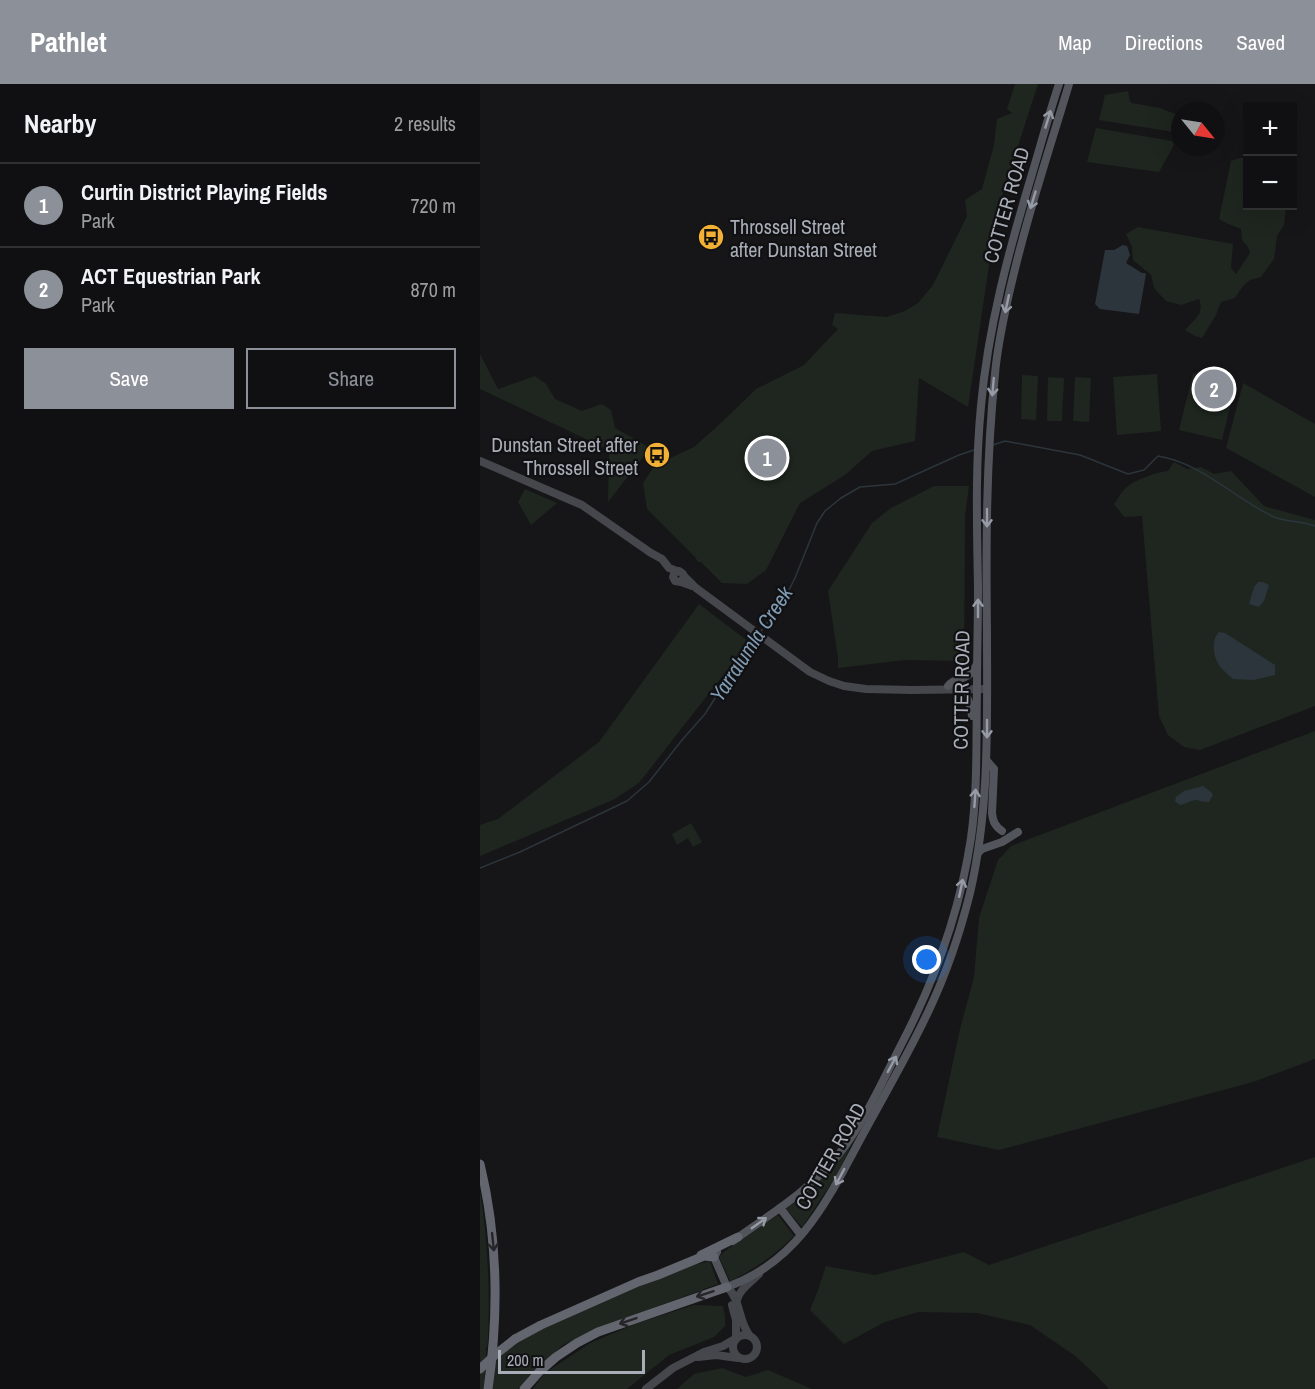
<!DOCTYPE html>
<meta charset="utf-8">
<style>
:root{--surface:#101012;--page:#1e1e20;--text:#f1f3f6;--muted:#9c9d9f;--line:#303032;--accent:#8c9099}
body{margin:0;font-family:"Archivo Narrow",sans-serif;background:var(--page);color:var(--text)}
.controls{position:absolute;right:18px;top:18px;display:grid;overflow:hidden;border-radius:0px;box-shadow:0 6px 24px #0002}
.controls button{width:54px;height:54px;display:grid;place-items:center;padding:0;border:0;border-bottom:2px solid var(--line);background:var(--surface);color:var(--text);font:30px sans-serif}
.compass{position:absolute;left:691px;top:18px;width:54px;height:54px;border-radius:50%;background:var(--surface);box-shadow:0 6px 24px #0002;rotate:120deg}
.scale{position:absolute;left:18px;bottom:15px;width:147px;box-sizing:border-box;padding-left:6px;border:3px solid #a8adb8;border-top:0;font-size:16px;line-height:21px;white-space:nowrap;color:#a8adb8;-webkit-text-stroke:4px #111113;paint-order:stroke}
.you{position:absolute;left:447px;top:876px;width:21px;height:21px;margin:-15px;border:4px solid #fff;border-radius:50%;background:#1a73e8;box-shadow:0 0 0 9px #1a73e833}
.badge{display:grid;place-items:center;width:39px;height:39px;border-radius:50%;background:var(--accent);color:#fff;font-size:20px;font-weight:700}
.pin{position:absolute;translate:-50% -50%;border:3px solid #fff;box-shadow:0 2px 6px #0006}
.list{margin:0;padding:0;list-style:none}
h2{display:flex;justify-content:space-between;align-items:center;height:78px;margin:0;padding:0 24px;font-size:26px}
h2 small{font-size:20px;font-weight:400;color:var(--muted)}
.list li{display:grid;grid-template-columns:39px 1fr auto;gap:18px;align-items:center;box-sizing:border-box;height:84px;padding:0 24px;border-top:2px solid var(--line)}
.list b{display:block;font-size:22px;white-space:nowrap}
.list p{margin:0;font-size:20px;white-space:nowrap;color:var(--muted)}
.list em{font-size:20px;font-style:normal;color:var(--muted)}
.actions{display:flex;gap:12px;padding:18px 24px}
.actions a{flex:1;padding:14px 0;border:2px solid var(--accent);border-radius:0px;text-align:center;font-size:21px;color:var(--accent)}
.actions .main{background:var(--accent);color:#fff}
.map{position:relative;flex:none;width:835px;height:1305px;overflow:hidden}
header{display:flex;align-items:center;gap:36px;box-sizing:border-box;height:84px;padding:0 30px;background:var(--accent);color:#fff}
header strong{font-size:28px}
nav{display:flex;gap:33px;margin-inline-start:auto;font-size:21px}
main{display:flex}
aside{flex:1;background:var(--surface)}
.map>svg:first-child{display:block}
.green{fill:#1e261f}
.water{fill:#2c353c}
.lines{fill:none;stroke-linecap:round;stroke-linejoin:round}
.stream{stroke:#2c353c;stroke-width:1.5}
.secondary{stroke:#45474d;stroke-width:8}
.primary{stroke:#53555c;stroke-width:8}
.motorway{stroke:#63666e;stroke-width:9}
.motorway-bridge{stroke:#63666e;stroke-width:9}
.oneway{stroke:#979ba6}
.oneway2{stroke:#26262a}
.labels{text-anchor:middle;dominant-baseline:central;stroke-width:4.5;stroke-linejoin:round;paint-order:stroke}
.street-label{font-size:20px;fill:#a8adb8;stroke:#111113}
.poi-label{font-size:20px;fill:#a8adb8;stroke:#111113;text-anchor:start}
.water-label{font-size:21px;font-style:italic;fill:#7f9bb3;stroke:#111113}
</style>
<header>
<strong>Pathlet</strong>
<nav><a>Map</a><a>Directions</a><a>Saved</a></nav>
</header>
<main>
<aside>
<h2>Nearby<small>2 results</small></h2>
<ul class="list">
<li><span class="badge">1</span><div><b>Curtin District Playing Fields</b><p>Park</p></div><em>720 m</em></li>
<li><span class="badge">2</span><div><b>ACT Equestrian Park</b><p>Park</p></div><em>870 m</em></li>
</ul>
<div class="actions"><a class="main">Save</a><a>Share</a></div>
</aside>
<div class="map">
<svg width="835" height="1305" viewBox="0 0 835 1305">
<rect width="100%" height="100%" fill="#161618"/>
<g class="green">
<polygon points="535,0 558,0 517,127 488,323 439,294 435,357 392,367 365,391 320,419 286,486 267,500 242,499 221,478 218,478 215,473 167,425 163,399 175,381 214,363 242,338 276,305 324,281 358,245 352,241 355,229 407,233 425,227 438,219 453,201 487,132 485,116 502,105 514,61 517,35 532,29 527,25"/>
<polygon points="648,7 650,17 652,19 680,24 700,32 700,49 619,36 625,11"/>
<polygon points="616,44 692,57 694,61 679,88 607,78"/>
<path d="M760,74H767L768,122H806L804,141L797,152L794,175L781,193L770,196L763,202L755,214L741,218L736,231L722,254L715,252L705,246C714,235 725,231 719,215L701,221L686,217L674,204L671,191L653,176L652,163L646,150L658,143L753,160L751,184L756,190L770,169L768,163L762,156L761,145L748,140L739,135L751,77Z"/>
<polygon points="0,270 18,305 55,292 66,300 75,315 102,327 122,320 131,326 135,344 170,364 128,418 129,371 125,364 0,305"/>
<polygon points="713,289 756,299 742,356 699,346"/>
<polygon points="677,290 681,347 637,351 633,293"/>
<polygon points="542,291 558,292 556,336 541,335"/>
<polygon points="568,293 584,294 582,337 567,337"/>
<polygon points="595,293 611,294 609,338 593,337"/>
<polygon points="763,299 835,340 835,413 746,364"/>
<path d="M694,378L707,385L721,383L734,390L751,387L784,422L835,436V622L720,666L704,663L688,651L679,632L662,432L644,433L634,420C638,415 641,408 646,404C654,396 677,388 688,387Z"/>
<polygon points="454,402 489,402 485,432 484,577 425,576 358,584 358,574 348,507 392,439 411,424"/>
<polygon points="45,405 77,419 51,441 38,418"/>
<polygon points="219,520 269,558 159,699 135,715 0,772 0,741 18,735 119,658"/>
<polygon points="835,647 835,975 773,998 519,1066 457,1053 480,945 494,893 499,834 518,776 531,762"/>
<polygon points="211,739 222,758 213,763 208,754 197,761 192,750"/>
<polygon points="380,1043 357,1091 322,1143 306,1125 343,1093"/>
<polygon points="835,1073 835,1305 629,1305 615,1290 594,1271 550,1241 497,1229 438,1228 405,1238 364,1260 330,1226 338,1206 346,1182 395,1191 484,1168 509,1181"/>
<path d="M0,1107C8,1157 10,1206 8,1257L7,1263H6V1283L3,1305H0Z"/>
<path d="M298,1131L314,1152C295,1171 275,1185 250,1197L239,1173L245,1167Z"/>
<path d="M230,1177L238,1200L119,1244L83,1261L51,1290L38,1305H11L15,1274C60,1241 112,1220 164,1200C186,1191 207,1182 230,1177Z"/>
<polygon points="214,1221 243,1222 245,1232 245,1242 234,1253 189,1271 147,1305 53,1305 64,1290 110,1259 158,1239"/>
<polygon points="242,1284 266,1293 288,1286 332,1305 197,1305 214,1290"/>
</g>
<g class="water">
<polygon points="643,161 647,162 650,171 646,179 662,189 665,189 666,190 659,230 620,225 615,220 625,166 634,166"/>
<polygon points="778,498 783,498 789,501 784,517 779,523 769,520 774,503"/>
<path d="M739,548L745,549L795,581V591L774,596L753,595C749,591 742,586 739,581C733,572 731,556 739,548Z"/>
<path d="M723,702L731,708L733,711L729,718C724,718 721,717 716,716C711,716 706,720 700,721L695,717L696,713L704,707Z"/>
</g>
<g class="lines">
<g class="stream">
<path d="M513,361L525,357L600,371L648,390L664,386L678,372C722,379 755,415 794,433C806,438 822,437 835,442"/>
<polyline points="281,547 304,516 315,494 337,439 345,427 361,414 380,403 415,400 479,371 494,366"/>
<polyline points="0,784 40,768 147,717 169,698 202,656 225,630 256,581 276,553"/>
</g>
<g class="secondary">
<polyline points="0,377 102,421 171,469 182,475 189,484 197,487"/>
<polyline points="204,492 216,504 330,588 349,597 364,602 386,605 432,606 507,605"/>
<polyline points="201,498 204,494 203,490 199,487 195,488 193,493 195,497 201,498 212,502"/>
<path d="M247,1203C261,1215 258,1238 270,1252"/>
<path d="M256,1220C258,1206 270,1199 279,1190"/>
<polyline points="252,1221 256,1236 256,1255"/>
<circle cx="265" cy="1263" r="12"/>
<polyline points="218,1273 236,1271 258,1274"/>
<polyline points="166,1305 193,1284 224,1268 243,1262 255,1255"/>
</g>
<g class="primary">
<path d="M468,602C478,590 487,600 497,580"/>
<path d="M482,606C489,613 491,622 492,632"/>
<path d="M507,677L514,685L512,729C513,738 515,742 522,747"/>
<polyline points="498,769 502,765 522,758 538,748"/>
<polyline points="300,1124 321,1151"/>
<path d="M253,1157C292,1129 328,1108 359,1070C385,1037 402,998 421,961C455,896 480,827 491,754C498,704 496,654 497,604C497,571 498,537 498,504C497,443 495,383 501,322C508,243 529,166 552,90C561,60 569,30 579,0"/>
<path d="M237,1168L234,1173L247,1203C320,1177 348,1115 382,1052C405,1010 429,969 449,926C467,888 480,849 490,809C510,723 507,637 507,550C506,463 506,376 515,290C517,266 522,242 527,219C543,145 567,73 589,0"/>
</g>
<g class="motorway">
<path d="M0,1080C18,1154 19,1229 8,1305"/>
<polyline points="221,1171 258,1153"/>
<polyline points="35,1255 61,1241 158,1198 178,1191 224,1172 234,1173"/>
<polyline points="44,1305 60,1287 76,1273 97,1259 118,1248 247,1203"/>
</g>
<polyline class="motorway-bridge" points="0,1285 16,1270 35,1255"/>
</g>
<defs><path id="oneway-shaft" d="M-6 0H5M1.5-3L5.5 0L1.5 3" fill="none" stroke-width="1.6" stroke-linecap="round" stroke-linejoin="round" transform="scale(1.5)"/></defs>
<g class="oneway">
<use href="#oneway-shaft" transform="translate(568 35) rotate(-73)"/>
<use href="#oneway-shaft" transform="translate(553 116) rotate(107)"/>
<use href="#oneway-shaft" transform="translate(527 220) rotate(102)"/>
<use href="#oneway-shaft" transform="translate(513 303) rotate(95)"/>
<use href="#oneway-shaft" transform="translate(507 434) rotate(90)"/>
<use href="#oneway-shaft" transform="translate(498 524) rotate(-90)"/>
<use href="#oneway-shaft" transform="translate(507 645) rotate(90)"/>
<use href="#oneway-shaft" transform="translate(495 714) rotate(-86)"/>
<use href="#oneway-shaft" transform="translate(481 804) rotate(-78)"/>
<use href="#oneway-shaft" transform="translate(412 980) rotate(-62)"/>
<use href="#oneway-shaft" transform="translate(360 1093) rotate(118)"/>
<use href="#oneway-shaft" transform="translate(279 1139) rotate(-35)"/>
</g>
<g class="oneway2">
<use href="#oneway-shaft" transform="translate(13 1158) rotate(84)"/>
<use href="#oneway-shaft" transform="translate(225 1210) rotate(162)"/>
<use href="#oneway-shaft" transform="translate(148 1237) rotate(161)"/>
</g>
<defs>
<g id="bus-disc" transform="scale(1.35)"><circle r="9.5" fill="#f2b134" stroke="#111113"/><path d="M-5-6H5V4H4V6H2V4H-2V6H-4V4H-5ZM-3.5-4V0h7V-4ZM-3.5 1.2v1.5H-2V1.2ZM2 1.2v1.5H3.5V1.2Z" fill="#111"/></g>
</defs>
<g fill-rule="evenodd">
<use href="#bus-disc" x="231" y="153"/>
<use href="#bus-disc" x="177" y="371"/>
</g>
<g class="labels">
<g class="street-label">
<text transform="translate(526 121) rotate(-74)">COTTER ROAD</text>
<text transform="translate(481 606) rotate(-89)">COTTER ROAD</text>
<text transform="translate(350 1072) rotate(-60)">COTTER ROAD</text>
</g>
<g class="poi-label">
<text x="250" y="142">Throssell Street<tspan x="250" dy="23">after Dunstan Street</tspan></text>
<text x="158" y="360" text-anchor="end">Dunstan Street after<tspan x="158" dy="23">Throssell Street</tspan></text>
</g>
<g class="water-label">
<text transform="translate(271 560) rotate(-57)">Yarralumla Creek</text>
</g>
</g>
</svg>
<div class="controls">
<button>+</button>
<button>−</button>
</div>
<svg class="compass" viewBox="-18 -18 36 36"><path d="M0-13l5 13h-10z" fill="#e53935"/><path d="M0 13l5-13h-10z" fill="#9c9d9f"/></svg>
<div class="scale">200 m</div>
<div class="you"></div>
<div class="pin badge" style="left:287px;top:374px">1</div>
<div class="pin badge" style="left:734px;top:305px">2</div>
</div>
</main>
